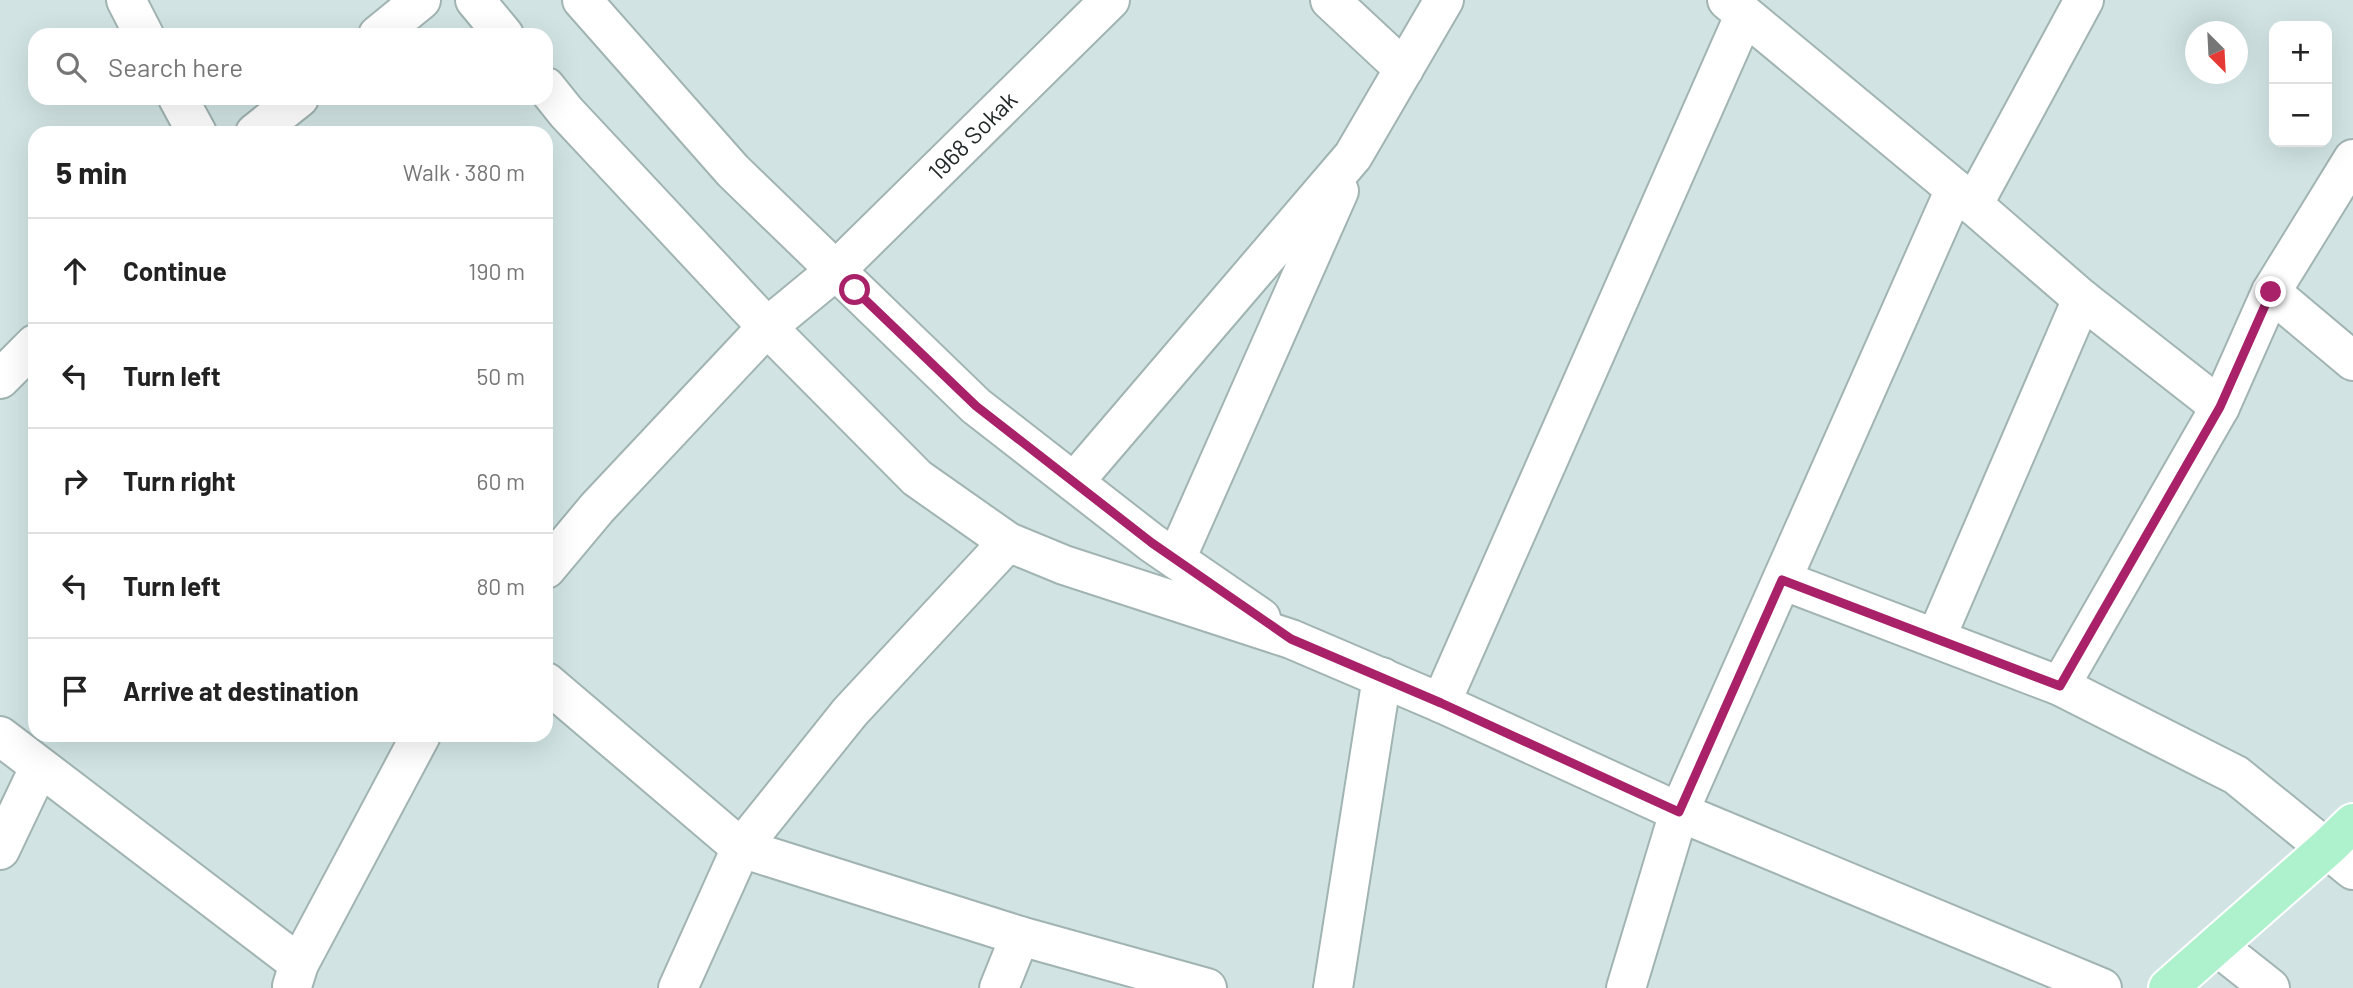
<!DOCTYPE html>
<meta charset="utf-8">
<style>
:root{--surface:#fff;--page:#f2f2f2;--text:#222;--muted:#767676;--line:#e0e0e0}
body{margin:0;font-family:Barlow,sans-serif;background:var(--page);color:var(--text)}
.controls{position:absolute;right:21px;top:21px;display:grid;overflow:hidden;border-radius:14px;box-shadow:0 7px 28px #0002}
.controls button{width:63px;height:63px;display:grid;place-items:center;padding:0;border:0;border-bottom:2px solid var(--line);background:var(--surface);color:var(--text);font:35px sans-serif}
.compass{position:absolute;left:2185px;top:21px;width:63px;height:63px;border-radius:50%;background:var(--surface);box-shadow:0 7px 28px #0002;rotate:156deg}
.stop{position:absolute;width:21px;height:21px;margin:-16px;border:5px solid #a82169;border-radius:50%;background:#fff}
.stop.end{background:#a82169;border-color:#fff;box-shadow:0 2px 7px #0008}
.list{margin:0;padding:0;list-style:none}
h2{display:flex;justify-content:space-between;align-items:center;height:91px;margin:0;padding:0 28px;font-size:30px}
h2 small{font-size:23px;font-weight:400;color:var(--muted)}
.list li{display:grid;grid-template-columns:46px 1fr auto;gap:21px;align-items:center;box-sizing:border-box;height:105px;padding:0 28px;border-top:2px solid var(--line)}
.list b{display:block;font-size:26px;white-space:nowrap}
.list em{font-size:23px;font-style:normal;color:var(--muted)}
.icon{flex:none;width:38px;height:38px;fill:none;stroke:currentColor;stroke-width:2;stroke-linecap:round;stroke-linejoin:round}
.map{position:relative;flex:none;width:2353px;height:988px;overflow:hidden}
.search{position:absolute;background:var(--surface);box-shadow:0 7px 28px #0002;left:28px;top:28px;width:525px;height:77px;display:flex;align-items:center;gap:18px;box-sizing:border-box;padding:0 24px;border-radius:21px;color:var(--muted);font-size:26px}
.panel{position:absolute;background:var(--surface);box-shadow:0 7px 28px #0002;left:28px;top:126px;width:525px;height:616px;border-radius:21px}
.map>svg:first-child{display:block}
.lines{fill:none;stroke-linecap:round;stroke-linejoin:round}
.minor-casing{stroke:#a1b4b2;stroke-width:42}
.major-casing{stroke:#fff;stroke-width:42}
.minor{stroke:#fff;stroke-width:38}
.major{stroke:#aef2cd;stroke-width:38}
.route{stroke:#a82169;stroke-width:9}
.labels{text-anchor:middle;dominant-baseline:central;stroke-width:5;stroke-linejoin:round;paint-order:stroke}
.street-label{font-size:24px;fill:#212827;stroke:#fff}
</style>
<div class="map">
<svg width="2353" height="988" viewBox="0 0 2353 988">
<rect width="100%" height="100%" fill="#d1e4e3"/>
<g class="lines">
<g class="minor-casing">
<g id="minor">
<polyline points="126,0 144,35"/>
<polyline points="475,0 504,35"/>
<polyline points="582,0 733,171 976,406 1152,543 1261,618"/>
<polyline points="1330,0 1404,69"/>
<polyline points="1727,0 1955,189 2082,299 2220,407"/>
<polyline points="378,35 421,0"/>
<polyline points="546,87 566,112 767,327 917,478 1008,542 1064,565 1291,639 1441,703 1679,812 2102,988"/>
<polyline points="178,98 197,133"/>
<polyline points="255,133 299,98"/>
<polyline points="1973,205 2084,0"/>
<polyline points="2271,292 2353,361"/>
<polyline points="0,379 35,344"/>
<polyline points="1074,482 1353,156 1444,0"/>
<polyline points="1176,559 1339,191"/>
<polyline points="546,569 597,508 767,327 835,271 1110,0"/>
<polyline points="1782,580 2060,686 2236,775 2353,870"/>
<polyline points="1936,638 2082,299"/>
<polyline points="546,682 741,848 1020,936 1207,988"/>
<polyline points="2060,686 2220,407 2271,292 2353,159"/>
<polyline points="1441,703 1744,16"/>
<polyline points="0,736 299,964"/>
<polyline points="0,850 39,768"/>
<polyline points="2217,946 2270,988"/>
<polyline points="292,986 299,964 421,735"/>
<polyline points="678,988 741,848 850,712 1008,542"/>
<polyline points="999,988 1020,936"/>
<polyline points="1333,988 1382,677"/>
<polyline points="1626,988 1679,812 1955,189"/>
</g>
</g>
<g class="major-casing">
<polyline id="major" points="2168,988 2328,847 2353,823"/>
</g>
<use href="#minor" class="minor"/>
<use href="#major" class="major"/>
</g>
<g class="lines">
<polyline class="route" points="855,290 976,406 1152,543 1291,639 1441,703 1679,812 1782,580 2060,686 2220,407 2271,292"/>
</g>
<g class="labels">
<g class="street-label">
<text transform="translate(972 135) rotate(-45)">1968 Sokak</text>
</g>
</g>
</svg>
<div class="controls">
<button>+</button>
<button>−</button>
</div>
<svg class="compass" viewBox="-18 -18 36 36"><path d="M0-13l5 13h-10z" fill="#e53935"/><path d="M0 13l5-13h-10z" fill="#767676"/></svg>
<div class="stop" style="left:855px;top:290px"></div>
<div class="stop end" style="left:2271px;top:292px"></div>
<div class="search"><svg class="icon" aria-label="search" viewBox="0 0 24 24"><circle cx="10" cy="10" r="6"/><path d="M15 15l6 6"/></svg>Search here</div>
<section class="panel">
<h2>5 min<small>Walk · 380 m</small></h2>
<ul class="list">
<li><svg class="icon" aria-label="ahead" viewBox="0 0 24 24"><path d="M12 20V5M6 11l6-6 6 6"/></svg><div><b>Continue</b></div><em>190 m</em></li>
<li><svg class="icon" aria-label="left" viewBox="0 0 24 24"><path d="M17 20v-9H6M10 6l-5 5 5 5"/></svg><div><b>Turn left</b></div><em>50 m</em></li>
<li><svg class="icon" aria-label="right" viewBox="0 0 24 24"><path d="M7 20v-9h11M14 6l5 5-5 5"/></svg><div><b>Turn right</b></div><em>60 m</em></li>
<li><svg class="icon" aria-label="left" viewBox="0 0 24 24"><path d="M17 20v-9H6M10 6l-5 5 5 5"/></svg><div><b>Turn left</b></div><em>80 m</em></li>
<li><svg class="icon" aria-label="arrive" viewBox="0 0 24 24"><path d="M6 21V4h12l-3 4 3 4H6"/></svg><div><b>Arrive at destination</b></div></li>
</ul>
</section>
</div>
